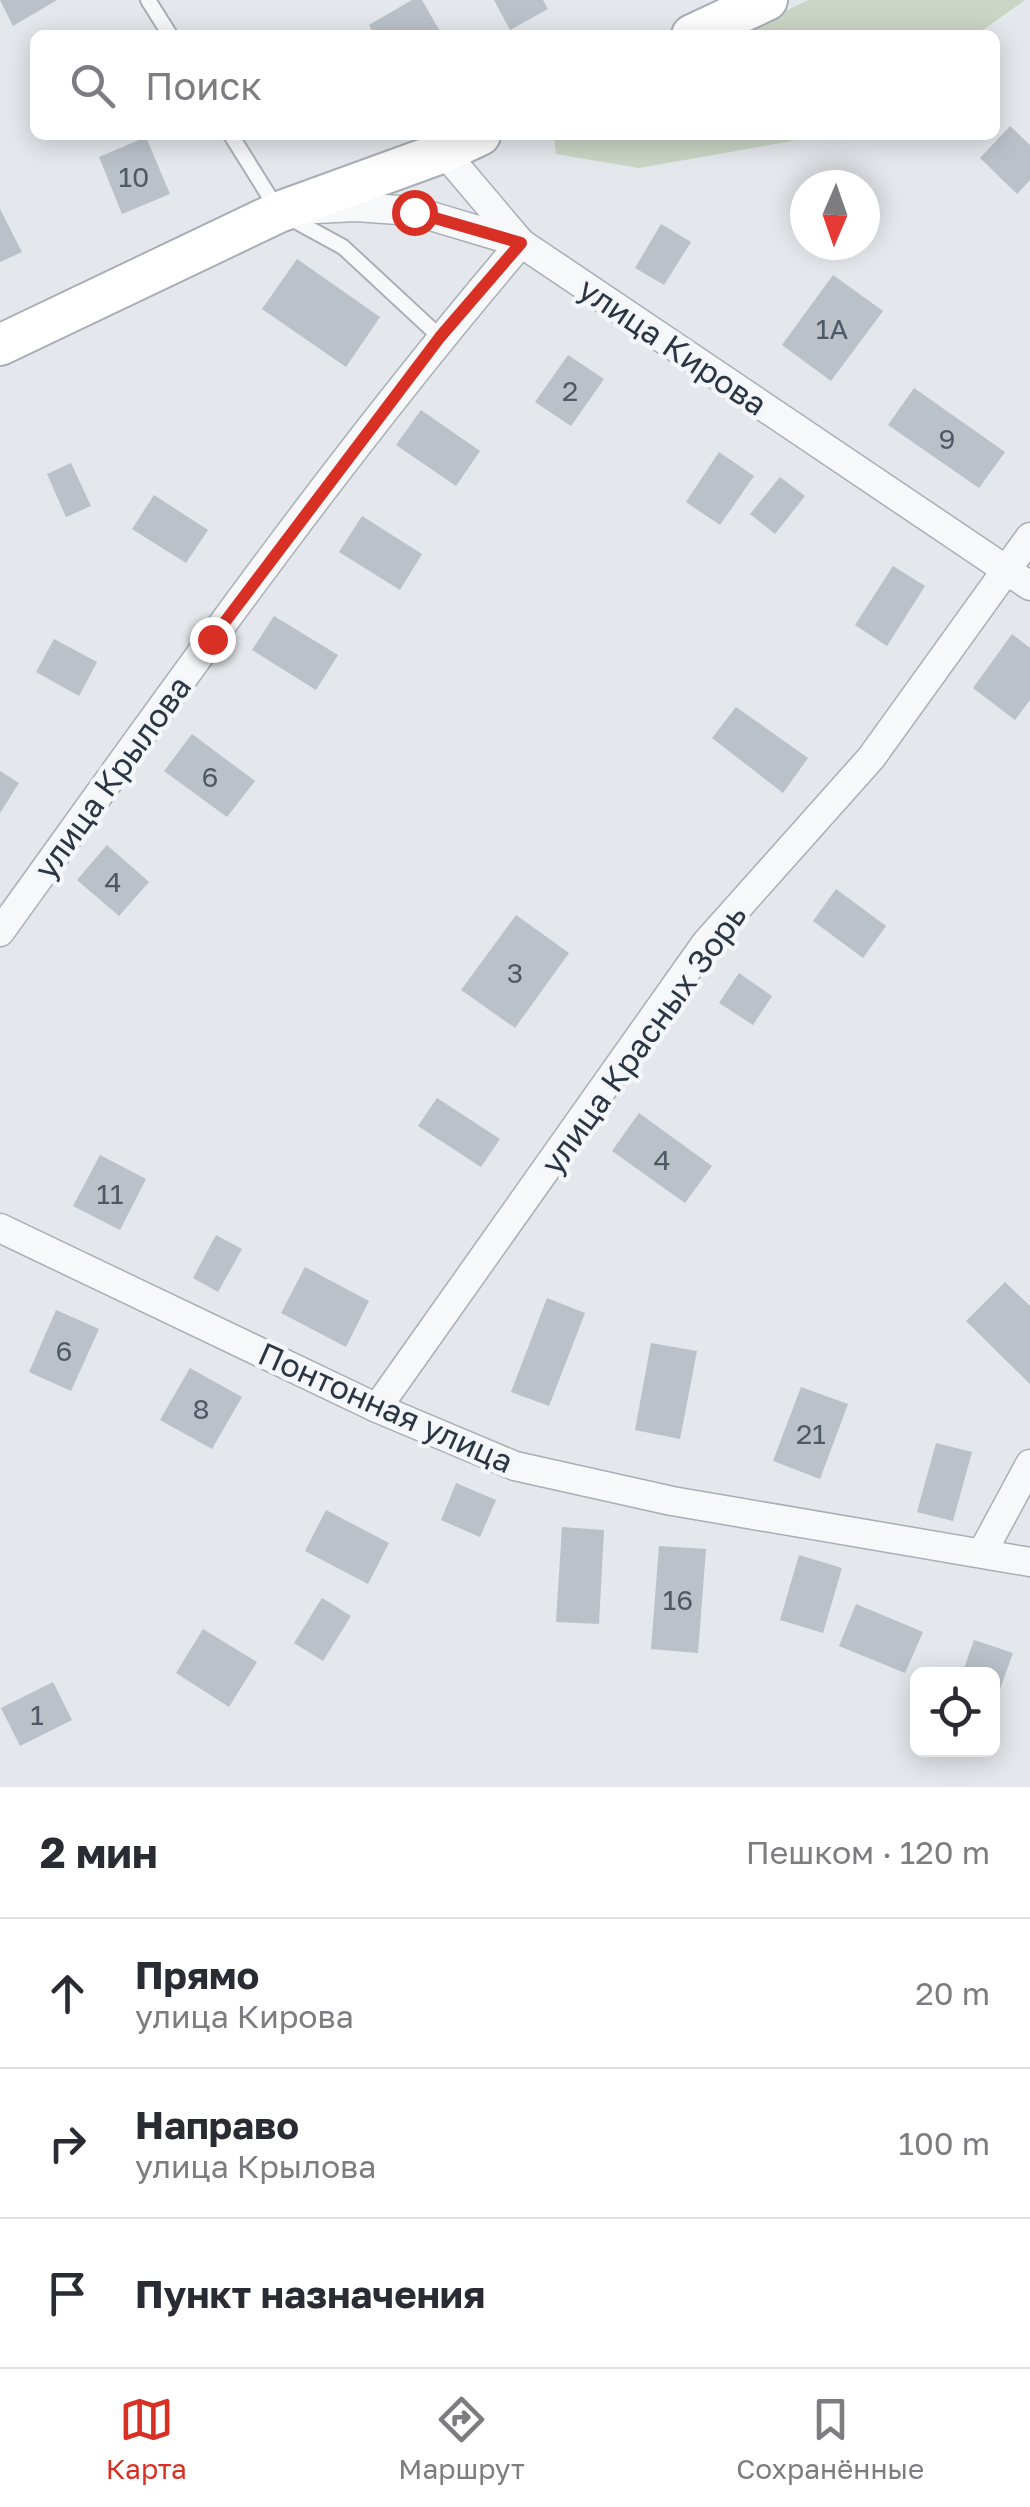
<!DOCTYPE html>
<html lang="ru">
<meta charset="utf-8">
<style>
:root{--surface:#fff;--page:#f2f2f3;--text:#2b2b33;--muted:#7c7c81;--line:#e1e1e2;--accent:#d93025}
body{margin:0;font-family:"Golos Text",sans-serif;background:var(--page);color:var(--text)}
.controls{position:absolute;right:30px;bottom:30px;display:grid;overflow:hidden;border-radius:15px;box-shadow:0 5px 25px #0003}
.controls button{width:90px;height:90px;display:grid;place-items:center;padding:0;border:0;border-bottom:2px solid var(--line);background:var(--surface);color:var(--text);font:50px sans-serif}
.compass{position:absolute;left:790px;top:170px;width:90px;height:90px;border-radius:50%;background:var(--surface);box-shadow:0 5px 25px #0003;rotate:182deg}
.stop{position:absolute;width:30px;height:30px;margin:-22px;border:8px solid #d93025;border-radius:50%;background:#fff}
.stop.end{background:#d93025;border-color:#fff;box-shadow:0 2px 10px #0008}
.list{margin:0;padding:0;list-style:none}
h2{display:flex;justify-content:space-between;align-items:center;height:130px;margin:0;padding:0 40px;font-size:42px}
h2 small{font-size:32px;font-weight:400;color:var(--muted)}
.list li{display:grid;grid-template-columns:65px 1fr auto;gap:30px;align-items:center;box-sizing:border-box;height:150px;padding:0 40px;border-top:2px solid var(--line)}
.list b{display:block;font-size:38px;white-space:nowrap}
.list p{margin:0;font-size:32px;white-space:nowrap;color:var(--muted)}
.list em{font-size:32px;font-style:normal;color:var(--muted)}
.icon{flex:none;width:55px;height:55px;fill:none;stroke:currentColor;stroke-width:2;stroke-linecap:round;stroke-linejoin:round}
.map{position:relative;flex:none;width:1030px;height:1787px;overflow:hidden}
.search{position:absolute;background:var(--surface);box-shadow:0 5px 25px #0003;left:30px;right:30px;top:30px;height:110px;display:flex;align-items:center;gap:25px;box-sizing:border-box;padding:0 35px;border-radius:15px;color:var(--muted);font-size:38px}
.sheet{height:580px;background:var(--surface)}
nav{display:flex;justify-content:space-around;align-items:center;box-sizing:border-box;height:140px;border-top:2px solid var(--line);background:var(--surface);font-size:28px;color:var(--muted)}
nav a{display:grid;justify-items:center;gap:5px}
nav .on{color:var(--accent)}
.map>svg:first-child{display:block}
.green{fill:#cad5c5}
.building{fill:#bbc1c9}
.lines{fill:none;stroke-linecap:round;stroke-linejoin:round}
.lane-casing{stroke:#a9aeb6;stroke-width:18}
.street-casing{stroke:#a9aeb6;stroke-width:31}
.secondary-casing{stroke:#a9aeb6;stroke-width:44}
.lane{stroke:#f7f8fa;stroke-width:14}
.street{stroke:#f7f8fa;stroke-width:28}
.secondary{stroke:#fff;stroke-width:40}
.route{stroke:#d93025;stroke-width:12}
.labels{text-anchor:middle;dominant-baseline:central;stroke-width:9;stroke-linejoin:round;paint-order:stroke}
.number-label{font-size:28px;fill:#4f5965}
.street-label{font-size:32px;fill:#2b3644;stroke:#f4f6f9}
</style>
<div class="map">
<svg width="1030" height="1787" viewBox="0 0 1030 1787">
<rect width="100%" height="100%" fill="#e4e7eb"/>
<g class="green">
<polygon points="809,0 1025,0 976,35 731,35"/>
<polygon points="554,135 802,135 792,141 639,168 556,154"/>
</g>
<g class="building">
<polygon points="0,0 57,0 13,26"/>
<polygon points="412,0 422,0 442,35 374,35 369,25"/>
<polygon points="494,0 543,0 548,9 510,30"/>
<polygon points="1010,126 1030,145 1030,180 1017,194 980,158"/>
<polygon points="146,137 170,194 122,214 99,157"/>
<polygon points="0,209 22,252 0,262"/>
<polygon points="661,224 691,242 664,285 635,268"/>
<polygon points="297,259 380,317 346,367 262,309"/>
<polygon points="833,275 883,311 831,381 782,345"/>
<polygon points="568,355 604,379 571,426 535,402"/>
<polygon points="914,388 1005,452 979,488 888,425"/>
<polygon points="421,410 480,451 456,486 396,445"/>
<polygon points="719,452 754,476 720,525 686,502"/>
<polygon points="71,463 91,506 66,517 47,474"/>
<polygon points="780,477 805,496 775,534 750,514"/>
<polygon points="154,495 208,530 186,563 132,529"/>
<polygon points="362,516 422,554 400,590 339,552"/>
<polygon points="893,566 925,586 887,646 855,625"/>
<polygon points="274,616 338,655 316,690 252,650"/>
<polygon points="1012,634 1030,648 1030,700 1015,720 973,688"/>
<polygon points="54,639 97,662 79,696 36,672"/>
<polygon points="736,707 808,758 783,793 712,738"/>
<polygon points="192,734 255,781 227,817 164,771"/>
<polygon points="0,771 19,783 0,813"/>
<polygon points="107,845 149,882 119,916 77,880"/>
<polygon points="836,889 886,926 863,958 813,921"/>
<polygon points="516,915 569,953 515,1028 461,990"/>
<polygon points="739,973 772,996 753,1025 719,1003"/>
<polygon points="437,1098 500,1139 481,1167 418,1126"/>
<polygon points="639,1113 712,1166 685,1203 612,1151"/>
<polygon points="100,1155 146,1179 120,1230 73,1206"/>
<polygon points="216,1235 242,1249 218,1292 193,1278"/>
<polygon points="305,1267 369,1301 346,1347 281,1313"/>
<polygon points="1005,1282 1030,1306 1030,1384 966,1321"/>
<polygon points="547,1298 585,1313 549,1406 511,1392"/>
<polygon points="56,1310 99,1329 71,1391 29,1372"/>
<polygon points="651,1343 697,1351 680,1439 635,1430"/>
<polygon points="190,1368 242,1397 212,1449 160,1420"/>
<polygon points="801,1387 848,1404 820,1479 773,1461"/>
<polygon points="936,1443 972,1452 953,1521 917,1512"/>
<polygon points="456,1483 496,1500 480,1537 441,1520"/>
<polygon points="326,1510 389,1543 368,1584 305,1551"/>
<polygon points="562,1527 604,1530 599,1624 556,1622"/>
<polygon points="659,1546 706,1549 698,1653 651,1649"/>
<polygon points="799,1555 842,1568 823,1633 780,1620"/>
<polygon points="322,1598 351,1616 323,1661 294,1643"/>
<polygon points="856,1604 923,1632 905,1673 839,1646"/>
<polygon points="203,1629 257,1662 229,1707 176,1673"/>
<polygon points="974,1640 1013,1653 999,1692 992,1689 992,1674 962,1674"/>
<polygon points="53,1682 72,1720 20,1746 1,1708"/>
</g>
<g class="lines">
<g class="lane-casing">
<g id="lane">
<polyline points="148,0 170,35"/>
<polyline points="231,135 279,212 343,247 440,337"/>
</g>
</g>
<g class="street-casing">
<g id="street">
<polyline points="316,209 355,207 414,211 521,243 1030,586"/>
<path d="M0,932C168,699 334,462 521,243L444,152"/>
<polyline points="0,1228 377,1408 515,1466 672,1501 1030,1562"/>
<polyline points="377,1408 706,943 871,758 1030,537"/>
<polyline points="982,1553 1030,1464"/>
</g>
</g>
<g class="secondary-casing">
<g id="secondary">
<polyline points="692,35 767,0"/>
<polyline points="0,345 279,212 444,152 480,135"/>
</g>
</g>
<use href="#lane" class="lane"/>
<use href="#street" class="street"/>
<use href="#secondary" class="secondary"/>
</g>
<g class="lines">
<polyline class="route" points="212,639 440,337 521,243 414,212"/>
</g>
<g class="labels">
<g class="number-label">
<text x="134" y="176">10</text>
<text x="832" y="328">1А</text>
<text x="570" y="390">2</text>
<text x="947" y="438">9</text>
<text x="210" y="776">6</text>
<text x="113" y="881">4</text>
<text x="515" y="972">3</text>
<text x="662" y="1159">4</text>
<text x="110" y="1193">11</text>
<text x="64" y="1350">6</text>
<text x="201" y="1408">8</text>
<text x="811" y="1433">21</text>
<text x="678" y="1599">16</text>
<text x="37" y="1714">1</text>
</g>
<g class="street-label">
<text transform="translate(673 346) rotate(34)">улица Кирова</text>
<text transform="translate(112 777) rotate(-54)">улица Крылова</text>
<text transform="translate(643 1039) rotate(-54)">улица Красных Зорь</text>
<text transform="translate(386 1407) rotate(24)">Понтонная улица</text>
</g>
</g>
</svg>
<div class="controls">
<button><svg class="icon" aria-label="locate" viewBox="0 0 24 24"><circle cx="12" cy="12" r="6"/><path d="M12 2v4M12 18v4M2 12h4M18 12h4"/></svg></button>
</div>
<svg class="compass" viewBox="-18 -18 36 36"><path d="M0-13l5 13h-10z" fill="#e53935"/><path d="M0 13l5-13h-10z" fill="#7c7c81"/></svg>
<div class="stop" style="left:414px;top:212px"></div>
<div class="stop end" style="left:212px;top:639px"></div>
<div class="search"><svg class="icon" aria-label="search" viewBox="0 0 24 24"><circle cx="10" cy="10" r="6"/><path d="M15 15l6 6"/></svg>Поиск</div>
</div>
<section class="sheet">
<h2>2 мин<small>Пешком · 120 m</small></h2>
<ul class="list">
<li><svg class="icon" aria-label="ahead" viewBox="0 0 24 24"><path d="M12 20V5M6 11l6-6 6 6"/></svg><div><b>Прямо</b><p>улица Кирова</p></div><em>20 m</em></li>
<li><svg class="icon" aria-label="right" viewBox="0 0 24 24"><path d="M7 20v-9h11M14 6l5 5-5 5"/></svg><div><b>Направо</b><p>улица Крылова</p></div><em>100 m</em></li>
<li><svg class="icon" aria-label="arrive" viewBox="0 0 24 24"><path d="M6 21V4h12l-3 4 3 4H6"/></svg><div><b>Пункт назначения</b></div></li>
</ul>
</section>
<nav>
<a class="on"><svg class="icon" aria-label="map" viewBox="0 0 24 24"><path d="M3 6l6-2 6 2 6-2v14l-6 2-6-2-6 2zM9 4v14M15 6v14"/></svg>Карта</a>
<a><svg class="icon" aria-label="directions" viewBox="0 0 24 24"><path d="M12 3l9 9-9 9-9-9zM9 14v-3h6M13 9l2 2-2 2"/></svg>Маршрут</a>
<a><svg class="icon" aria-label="saved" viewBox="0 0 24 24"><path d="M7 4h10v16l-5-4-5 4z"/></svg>Сохранённые</a>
</nav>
